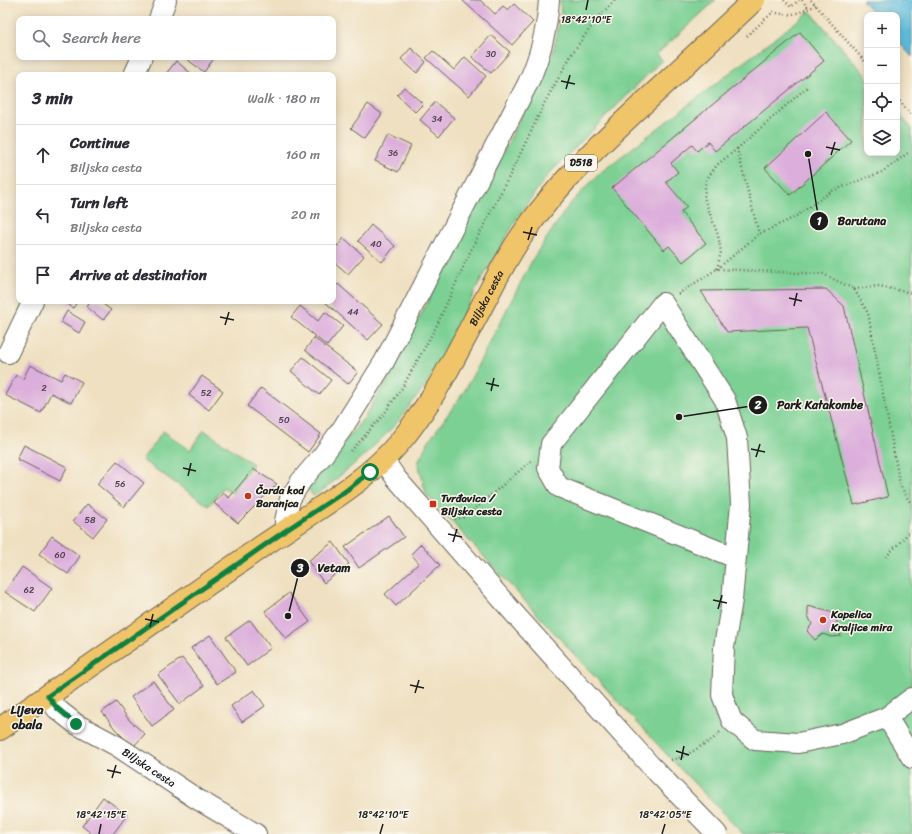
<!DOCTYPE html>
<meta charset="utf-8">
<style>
:root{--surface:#fff;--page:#f7f7f7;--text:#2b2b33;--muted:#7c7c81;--line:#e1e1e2}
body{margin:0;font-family:Sriracha,sans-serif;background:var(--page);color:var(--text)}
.controls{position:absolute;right:12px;top:12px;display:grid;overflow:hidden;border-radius:8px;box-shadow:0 2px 10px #0003}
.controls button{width:36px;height:36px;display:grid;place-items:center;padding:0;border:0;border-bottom:1px solid var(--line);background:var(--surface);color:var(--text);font:20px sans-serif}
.stop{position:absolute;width:12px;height:12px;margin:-9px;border:3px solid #0b8043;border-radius:50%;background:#fff}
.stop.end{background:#0b8043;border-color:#fff;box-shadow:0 1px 4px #0008}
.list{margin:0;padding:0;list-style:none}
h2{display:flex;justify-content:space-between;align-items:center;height:52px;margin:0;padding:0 16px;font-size:17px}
h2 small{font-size:13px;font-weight:400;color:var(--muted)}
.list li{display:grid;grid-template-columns:26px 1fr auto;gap:12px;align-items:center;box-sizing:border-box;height:60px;padding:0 16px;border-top:1px solid var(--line)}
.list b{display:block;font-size:15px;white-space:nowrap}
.list p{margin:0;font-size:13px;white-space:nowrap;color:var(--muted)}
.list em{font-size:13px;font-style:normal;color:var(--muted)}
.icon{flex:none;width:22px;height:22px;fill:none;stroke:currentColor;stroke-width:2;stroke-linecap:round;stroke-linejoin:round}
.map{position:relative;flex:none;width:912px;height:834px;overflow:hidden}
.search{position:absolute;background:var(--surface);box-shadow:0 2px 10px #0003;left:16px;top:16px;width:320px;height:44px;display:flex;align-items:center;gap:10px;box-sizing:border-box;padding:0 14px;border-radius:8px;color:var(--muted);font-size:15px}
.panel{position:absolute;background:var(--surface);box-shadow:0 2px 10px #0003;left:16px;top:72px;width:320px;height:232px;border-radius:8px}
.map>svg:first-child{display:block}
.green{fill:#7bd094;stroke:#4c7658}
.water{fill:#5cbbdb;stroke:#3c6c7c}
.building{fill:#dcaedb}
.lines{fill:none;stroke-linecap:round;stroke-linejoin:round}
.minor-casing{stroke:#666156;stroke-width:22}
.major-casing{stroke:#666156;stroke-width:24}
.path{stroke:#666156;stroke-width:2.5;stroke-dasharray:1 3;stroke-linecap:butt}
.minor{stroke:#fff;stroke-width:20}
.major{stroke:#f0c469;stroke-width:22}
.major-bridge-casing{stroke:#666156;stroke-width:24;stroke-linecap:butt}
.major-bridge{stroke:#f0c469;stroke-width:22}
.route{stroke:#0b8043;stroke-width:5}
.ticks{fill:none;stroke:#1c1c1c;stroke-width:1.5}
.poi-dot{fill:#c8321e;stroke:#fbf7ec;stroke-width:1.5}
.labels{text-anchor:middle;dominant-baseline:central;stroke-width:3;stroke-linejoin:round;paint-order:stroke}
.number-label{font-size:9px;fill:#4c404c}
.shield{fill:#fbf7ec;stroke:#5f5e5a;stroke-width:1}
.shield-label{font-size:10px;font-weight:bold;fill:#1c1c1c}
.street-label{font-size:11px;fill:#1c1c1c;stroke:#fbf7ec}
.poi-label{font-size:11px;font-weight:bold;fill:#1c1c1c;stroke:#fbf7ec;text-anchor:start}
.quarter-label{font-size:13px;font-weight:bold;fill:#1c1c1c;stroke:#fbf7ec}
.ticks-label{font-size:10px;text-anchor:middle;fill:#1c1c1c;stroke:#fbf7ec;stroke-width:3;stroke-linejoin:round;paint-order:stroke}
.leader{fill:none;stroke:#1c1c1c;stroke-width:1.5}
.callout-dot{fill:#1c1c1c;stroke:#fbf7ec;stroke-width:1.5}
.mark-label{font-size:12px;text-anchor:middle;font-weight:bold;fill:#fff}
.callout-label{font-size:12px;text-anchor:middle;font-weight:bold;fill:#1c1c1c;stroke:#fbf7ec;stroke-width:3;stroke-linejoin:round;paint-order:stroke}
</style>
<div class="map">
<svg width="912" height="834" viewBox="0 0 912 834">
<rect width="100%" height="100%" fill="#fbf7ec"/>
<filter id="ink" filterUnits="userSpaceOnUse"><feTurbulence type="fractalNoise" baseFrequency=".025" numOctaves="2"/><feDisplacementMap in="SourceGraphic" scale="8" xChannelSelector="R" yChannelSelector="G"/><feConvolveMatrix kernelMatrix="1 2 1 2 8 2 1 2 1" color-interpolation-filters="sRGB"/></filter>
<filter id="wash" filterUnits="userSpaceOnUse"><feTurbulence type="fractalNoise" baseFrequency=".012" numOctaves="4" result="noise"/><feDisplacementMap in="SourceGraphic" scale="16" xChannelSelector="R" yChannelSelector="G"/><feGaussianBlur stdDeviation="0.9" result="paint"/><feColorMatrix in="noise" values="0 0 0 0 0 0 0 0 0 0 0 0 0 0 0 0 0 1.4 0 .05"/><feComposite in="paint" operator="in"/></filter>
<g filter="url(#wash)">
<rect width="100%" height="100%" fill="#efe0c1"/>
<g class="green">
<polygon points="560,0 716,0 657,54 662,60 547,176 521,212 480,282 426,385 394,426 365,455 323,490 313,496 307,487 365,417 397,362 553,54 561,14"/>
<polygon points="810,11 867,77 867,153 897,153 897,111 912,129 912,834 743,834 671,759 426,494 418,462 428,442 464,392 534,257 569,205 600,173"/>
<polygon points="204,430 253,464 232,493 223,487 209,506 142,460 163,431 190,450"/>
</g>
<polygon class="water" points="862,0 912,0 912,57 897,40 897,15 875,15"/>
<g id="blocks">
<g class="building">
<polygon points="462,0 480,0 495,14 503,6 508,10 514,4 533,22 512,45"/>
<polygon points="800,32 824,61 715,151 708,142 697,151 692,145 671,163 678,172 666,182 687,207 681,212 706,243 683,262 669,246 664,250 612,188"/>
<polygon points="491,35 510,52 491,73 472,57"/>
<polygon points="411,48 426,62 417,73 401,59"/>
<polygon points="433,51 454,70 465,57 486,76 469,96 426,58"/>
<polygon points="184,57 215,57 204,72"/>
<polygon points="176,61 193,75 165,75"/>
<polygon points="404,87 423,104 415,112 397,95"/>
<polygon points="435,102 454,118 439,136 420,120"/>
<polygon points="368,104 382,114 365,138 351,128"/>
<polygon points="826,112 851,140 790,195 765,168"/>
<polygon points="388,135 411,146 398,172 375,161"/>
<polygon points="371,225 395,246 382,262 358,241"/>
<polygon points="344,238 364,256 348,274 333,261 333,242 338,246"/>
<polygon points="338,284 383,324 368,340 324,301 333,301 333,289"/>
<polygon points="826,289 844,306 888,497 854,505 807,328 727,332 701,291"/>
<polygon points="64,301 78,301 73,308"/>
<polygon points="91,301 99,301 111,310 103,320 87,307"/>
<polygon points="300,306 318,321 325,312 343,326 327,346 291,317"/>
<polygon points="67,311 85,322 79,333 61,322"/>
<polygon points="314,338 358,372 348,384 305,350"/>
<polygon points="303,357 331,380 319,395 291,371"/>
<polygon points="30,365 61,380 65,373 82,382 71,403 51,393 41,413 5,395 16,375 23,379"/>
<polygon points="202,376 223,391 209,410 189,395"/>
<polygon points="261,388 321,434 308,452 247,406"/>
<polygon points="24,445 67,467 60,481 17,459"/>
<polygon points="117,461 144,483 124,507 97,484"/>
<polygon points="253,469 277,484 238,523 214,503 223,493 229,498"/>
<polygon points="87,504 107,519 93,537 73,521"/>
<polygon points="389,516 404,537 359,568 345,547"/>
<polygon points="52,536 80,556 68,574 39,554"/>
<polygon points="333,542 349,564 324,583 308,561"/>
<polygon points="421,544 440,565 396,606 385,594 419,563 411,554"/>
<polygon points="22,567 52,588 35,612 5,592"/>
<polygon points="289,593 310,622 286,639 265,611"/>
<polygon points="808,606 834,613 841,636 831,637 823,634 815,640 807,631 812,624 808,616"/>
<polygon points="250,620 271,648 247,666 226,637"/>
<polygon points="210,635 236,672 217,684 191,648"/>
<polygon points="182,658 204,686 180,704 158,675"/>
<polygon points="153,681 174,710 152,726 131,697"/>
<polygon points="254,690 265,706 242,722 231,706"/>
<polygon points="116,702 130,721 145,734 133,747 116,730 102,712"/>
<polygon points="103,797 127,815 113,834 92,834 82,826"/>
</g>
</g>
</g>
<g filter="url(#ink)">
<use href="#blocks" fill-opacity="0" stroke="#666156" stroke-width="1"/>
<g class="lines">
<g class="minor-casing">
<g id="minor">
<polyline points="159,19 166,0"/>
<polyline points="134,75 142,57"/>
<polyline points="8,353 33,301"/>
<polyline points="383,459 396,478 512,611 650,765 717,834"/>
<path d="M285,531V521L290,499L301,481L323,455L342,429L384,362L528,83C541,55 547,30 549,0"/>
<polyline points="736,558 559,487 548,468 551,444 663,303 725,400 737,438 741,504 732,600 724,647 722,695 732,721 755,740 798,743 842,734 887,717 912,698"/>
<path id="s1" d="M48,696L57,709L76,724L117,746L197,799L256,834"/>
<polyline points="887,717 912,758"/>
</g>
</g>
<g class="major-casing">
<g id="major">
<path id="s2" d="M0,729C87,669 174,608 261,547C279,535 297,523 314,512C344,492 374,472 398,444C433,403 459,349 484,302C496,279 508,255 523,234C568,168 631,116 689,61"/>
</g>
</g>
<g class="path">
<polyline points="784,0 791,7 799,0"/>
<polyline points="802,0 809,9"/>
<polyline points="811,0 867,64"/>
<path d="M773,12C791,17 800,13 816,5"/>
<polyline points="747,36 773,12"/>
<polyline points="897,98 912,116"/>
<polyline points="737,149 807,87"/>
<polyline points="717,269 759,234 795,217 832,191 882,172 908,153"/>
<polyline points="717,269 721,252 718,235 704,198 706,180 717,165 737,149 759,234"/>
<polyline points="854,289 879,286 912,293"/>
<polyline points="678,294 717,269 823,274 854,289 868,313 900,485 909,501 912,503"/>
<polyline points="351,451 384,414 402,388 436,327 471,250 512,171 545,102 573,52 596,20 615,0"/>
<polyline points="455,519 465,517 531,461"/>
<polyline points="886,557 912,529"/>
<polyline points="671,760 685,756 713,739 720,732"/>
</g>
<use href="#minor" class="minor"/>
<use href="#major" class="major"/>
<g class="major-bridge-casing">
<polyline id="major-bridge" points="689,61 754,0"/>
</g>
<use href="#major-bridge" class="major-bridge"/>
</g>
</g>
<g class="lines" filter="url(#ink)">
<polyline class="route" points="76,724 57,708 48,696 285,531 347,490 370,472"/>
</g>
<path class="ticks" d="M586,10L588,0M561,81L575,84M566,89L570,75M826,147L840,150M831,155L835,142M523,232L537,235M528,240L532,227M789,298L802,301M794,306L797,293M220,317L234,320M225,325L229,312M486,383L499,386M491,391L494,378M751,449L765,452M756,457L760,444M183,468L196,471M188,476L191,463M448,534L462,537M453,542L457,529M713,600L727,603M718,609L722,595M145,619L159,622M150,627L153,614M410,685L424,688M415,693L419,680M676,751L689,755M681,760L684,746M107,770L121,773M112,778L116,765M99,834L101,824M380,834L383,824M662,834L665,824"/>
<g class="poi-dot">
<circle cx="248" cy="496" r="4"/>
<rect x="429" y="500" width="8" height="8" rx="2"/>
<circle cx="823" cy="620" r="4"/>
</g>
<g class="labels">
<g class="number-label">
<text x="491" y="54">30</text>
<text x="437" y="119">34</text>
<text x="393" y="153">36</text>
<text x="376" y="244">40</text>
<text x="353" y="312">44</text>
<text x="44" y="388">2</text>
<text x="206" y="393">52</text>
<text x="284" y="420">50</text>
<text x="120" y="484">56</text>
<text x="90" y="520">58</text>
<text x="60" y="555">60</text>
<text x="29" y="590">62</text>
</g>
<rect class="shield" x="565" y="155" width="32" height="16" rx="3"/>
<g class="shield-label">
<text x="581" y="163">D518</text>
</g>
<g class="street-label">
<text stroke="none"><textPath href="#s2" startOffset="661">Biljska cesta</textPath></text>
<text stroke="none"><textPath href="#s1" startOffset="125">Biljska cesta</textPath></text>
</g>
<g class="poi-label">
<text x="256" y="490">Čarda kod<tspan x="256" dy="13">Baranjca</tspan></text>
<text x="441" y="498">Tvrđavica /<tspan x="441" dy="13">Biljska cesta</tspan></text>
<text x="831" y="614">Kapelica<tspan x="831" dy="13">Kraljice mira</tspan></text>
</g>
<g class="quarter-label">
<text x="27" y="709">Lijeva<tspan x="27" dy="15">obala</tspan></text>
</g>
</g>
<g class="ticks-label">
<text x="586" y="23">18°42'10"E</text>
<text x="101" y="818">18°42'15"E</text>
<text x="383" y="818">18°42'10"E</text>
<text x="665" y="818">18°42'05"E</text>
</g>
<path class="leader" d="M808 154L819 221M679 417L758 405M288 616L300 568"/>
<g class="callout-dot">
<circle cx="808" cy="154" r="4"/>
<circle cx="679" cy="417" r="4"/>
<circle cx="288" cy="616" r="4"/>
<circle cx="819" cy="221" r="10"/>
<circle cx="758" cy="405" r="10"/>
<circle cx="300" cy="568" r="10"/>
</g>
<g class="mark-label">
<text x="819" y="225">1</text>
<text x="758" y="409">2</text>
<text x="300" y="572">3</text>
</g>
<g class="callout-label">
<text x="862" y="225">Barutana</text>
<text x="820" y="409">Park Katakombe</text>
<text x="334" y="572">Vetam</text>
</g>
</svg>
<div class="controls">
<button>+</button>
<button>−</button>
<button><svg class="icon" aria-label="locate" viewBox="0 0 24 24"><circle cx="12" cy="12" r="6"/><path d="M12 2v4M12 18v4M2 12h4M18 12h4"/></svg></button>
<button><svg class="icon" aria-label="layers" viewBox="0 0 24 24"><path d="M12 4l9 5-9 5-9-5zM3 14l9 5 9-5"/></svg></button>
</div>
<div class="stop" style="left:370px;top:472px"></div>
<div class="stop end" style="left:76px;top:724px"></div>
<div class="search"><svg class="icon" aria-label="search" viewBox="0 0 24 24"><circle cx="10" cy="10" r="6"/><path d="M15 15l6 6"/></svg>Search here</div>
<section class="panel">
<h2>3 min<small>Walk · 180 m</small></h2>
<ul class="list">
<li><svg class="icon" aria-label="ahead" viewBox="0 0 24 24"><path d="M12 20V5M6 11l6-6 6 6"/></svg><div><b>Continue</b><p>Biljska cesta</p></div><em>160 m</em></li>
<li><svg class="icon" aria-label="left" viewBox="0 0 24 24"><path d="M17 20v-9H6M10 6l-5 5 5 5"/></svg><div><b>Turn left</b><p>Biljska cesta</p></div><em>20 m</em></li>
<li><svg class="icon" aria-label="arrive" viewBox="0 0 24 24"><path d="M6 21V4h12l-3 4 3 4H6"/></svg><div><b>Arrive at destination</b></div></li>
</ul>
</section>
</div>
